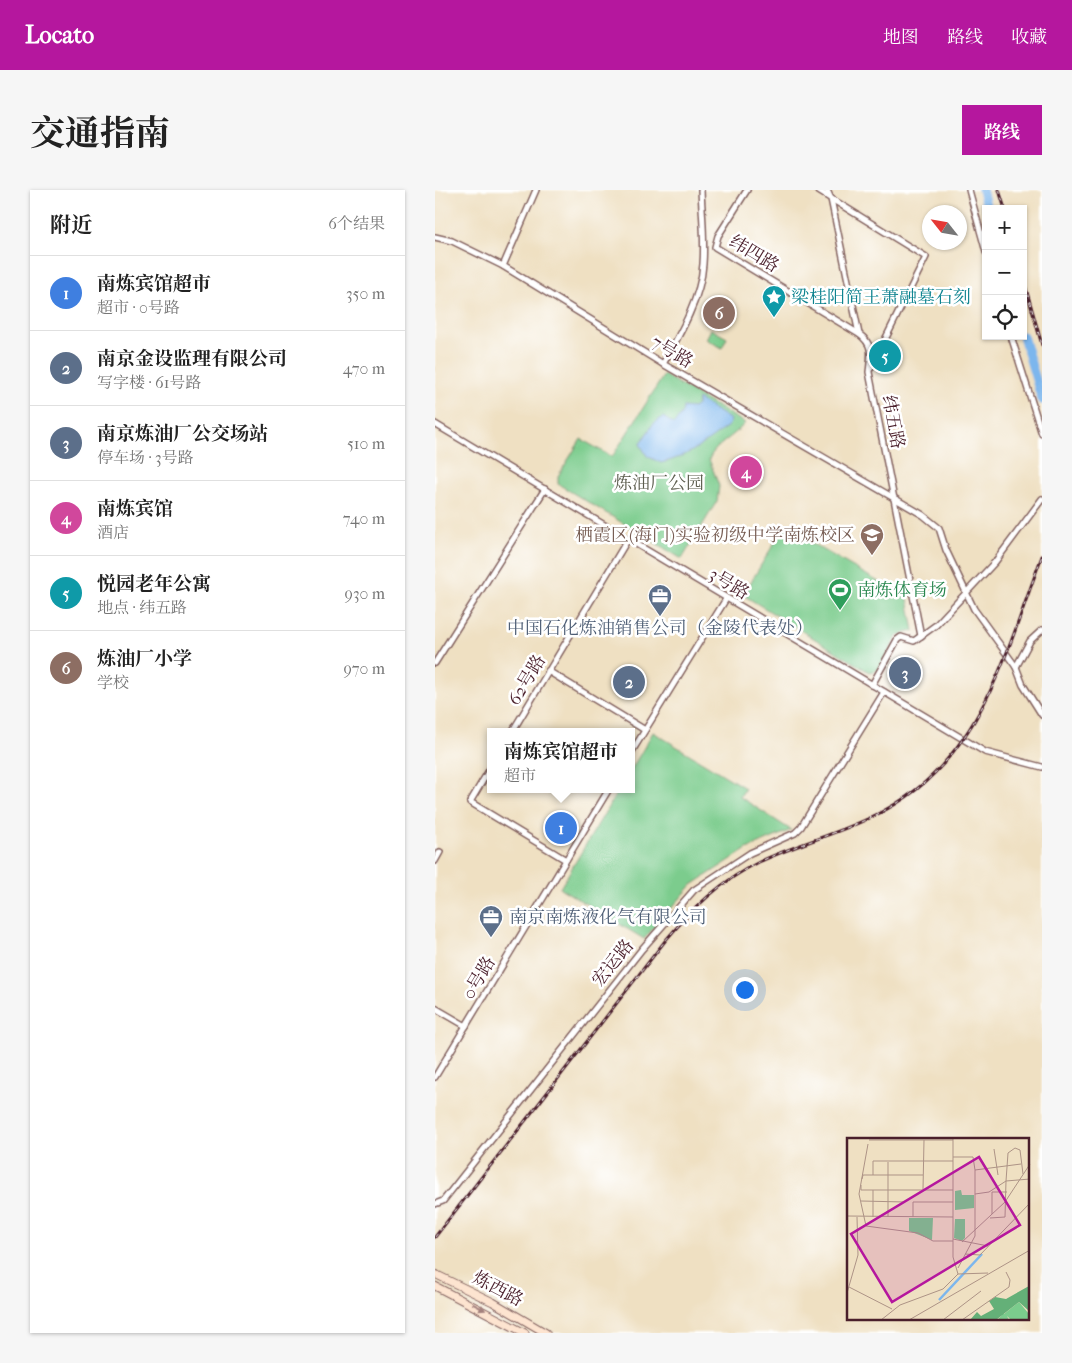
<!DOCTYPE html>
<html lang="zh">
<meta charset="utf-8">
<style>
:root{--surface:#fff;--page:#f6f6f6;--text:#222;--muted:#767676;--line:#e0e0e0;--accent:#b5179e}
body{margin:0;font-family:"IM FELL French Canon","Noto Serif SC",serif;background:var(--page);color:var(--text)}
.controls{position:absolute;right:15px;top:15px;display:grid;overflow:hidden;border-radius:0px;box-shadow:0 1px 4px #0004}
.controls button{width:45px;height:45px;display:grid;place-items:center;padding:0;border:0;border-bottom:1px solid var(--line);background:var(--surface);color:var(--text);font:25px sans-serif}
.compass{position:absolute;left:487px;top:15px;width:45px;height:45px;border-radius:50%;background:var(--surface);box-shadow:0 1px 4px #0004;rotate:301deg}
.you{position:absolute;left:309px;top:799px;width:18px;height:18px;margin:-12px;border:4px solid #fff;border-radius:50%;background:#1a73e8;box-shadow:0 0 0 8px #1a73e833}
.badge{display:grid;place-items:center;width:32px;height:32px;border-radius:50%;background:var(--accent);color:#fff;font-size:16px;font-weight:700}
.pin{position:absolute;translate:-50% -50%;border:2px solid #fff;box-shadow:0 1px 5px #0006}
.popup{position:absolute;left:52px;top:538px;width:148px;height:65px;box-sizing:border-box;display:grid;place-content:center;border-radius:0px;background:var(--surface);filter:drop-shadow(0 1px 4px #0005);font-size:16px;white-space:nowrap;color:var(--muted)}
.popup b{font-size:19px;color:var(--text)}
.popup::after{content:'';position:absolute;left:50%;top:100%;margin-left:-10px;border:10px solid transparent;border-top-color:var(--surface)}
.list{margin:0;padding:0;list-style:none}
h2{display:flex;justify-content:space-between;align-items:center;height:65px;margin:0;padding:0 20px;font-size:21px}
h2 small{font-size:16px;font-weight:400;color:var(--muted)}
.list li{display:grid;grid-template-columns:32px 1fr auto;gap:15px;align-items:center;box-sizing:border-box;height:75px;padding:0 20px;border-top:1px solid var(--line)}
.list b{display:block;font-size:19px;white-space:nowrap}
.list p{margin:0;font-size:16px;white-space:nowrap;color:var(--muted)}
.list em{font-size:16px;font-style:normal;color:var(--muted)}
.icon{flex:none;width:28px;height:28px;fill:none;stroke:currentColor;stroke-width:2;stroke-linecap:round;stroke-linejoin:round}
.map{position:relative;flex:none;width:607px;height:1143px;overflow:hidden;border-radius:0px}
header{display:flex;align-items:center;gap:30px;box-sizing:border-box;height:70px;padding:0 25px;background:var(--accent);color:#fff}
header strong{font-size:24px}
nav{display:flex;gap:28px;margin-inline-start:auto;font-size:18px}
.intro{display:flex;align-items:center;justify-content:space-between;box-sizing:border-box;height:120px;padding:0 30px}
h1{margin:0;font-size:35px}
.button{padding:12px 22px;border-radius:0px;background:var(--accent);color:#fff;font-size:18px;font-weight:700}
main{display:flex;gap:30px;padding:0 30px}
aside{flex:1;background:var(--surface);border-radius:0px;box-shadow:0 1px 4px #0004}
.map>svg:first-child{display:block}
.green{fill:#7bcc8d;stroke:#62765c}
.water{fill:#7cb6ed;stroke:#636a8c}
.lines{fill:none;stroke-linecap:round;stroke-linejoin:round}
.river{stroke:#7cb6ed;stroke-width:9}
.street-casing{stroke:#846360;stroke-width:8}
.secondary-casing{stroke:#846360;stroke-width:9}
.street{stroke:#fff;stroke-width:5}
.secondary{stroke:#fde4d0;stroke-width:7}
.rail-casing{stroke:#4a1f2b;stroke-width:3}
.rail{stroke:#fff;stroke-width:1;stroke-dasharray:4;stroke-linecap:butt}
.oneway{fill:#a4827e}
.labels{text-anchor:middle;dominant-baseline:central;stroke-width:5;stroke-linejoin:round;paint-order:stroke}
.street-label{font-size:18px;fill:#4a1f2b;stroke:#fff}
.culture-label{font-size:18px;fill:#0d838f;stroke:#fff;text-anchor:start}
.park-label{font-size:18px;fill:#5b5c4d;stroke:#fff}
.education-label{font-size:18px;fill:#785e54;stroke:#fff;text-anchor:end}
.leisure-label{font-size:18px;fill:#27864d;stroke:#fff;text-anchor:start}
.service-label{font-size:18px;fill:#4e5e75;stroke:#fff}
.inset-river{fill:none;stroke:#7cb6ed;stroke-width:2.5}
.inset-road{fill:none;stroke:#ad9386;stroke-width:1}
.view{fill:#b5179e;fill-opacity:0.15;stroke:#b5179e;stroke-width:2.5}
.inset-edge{fill:none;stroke:#4a1f2b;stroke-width:2.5}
</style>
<header>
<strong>Locato</strong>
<nav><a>地图</a><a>路线</a><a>收藏</a></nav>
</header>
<div class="intro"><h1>交通指南</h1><a class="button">路线</a></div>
<main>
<aside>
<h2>附近<small>6个结果</small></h2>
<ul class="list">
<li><span class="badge" style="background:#3f7fe0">1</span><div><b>南炼宾馆超市</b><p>超市 · 0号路</p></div><em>350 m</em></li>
<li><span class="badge" style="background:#5c6f8a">2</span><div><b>南京金设监理有限公司</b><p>写字楼 · 61号路</p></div><em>470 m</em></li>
<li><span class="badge" style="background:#5c6f8a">3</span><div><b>南京炼油厂公交场站</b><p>停车场 · 3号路</p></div><em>510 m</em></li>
<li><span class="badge" style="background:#d1479c">4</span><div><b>南炼宾馆</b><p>酒店</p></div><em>740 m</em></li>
<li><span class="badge" style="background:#0f9aa8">5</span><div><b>悦园老年公寓</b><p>地点 · 纬五路</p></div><em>930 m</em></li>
<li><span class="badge" style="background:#8d6e63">6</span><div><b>炼油厂小学</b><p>学校</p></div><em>970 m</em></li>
</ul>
</aside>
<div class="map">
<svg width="607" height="1143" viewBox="0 0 607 1143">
<rect width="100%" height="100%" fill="#fff"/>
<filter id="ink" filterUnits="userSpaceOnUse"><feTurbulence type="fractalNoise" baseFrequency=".02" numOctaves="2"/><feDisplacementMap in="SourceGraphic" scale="10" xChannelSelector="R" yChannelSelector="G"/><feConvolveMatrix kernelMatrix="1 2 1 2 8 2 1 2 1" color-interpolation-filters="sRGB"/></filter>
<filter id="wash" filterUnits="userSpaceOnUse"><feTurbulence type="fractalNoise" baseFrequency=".0096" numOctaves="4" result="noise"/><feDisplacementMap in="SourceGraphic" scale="20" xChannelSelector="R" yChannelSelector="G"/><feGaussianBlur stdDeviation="1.12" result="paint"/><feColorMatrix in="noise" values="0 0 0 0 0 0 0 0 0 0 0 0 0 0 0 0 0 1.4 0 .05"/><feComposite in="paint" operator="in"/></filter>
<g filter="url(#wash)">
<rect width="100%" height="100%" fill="#efe0c2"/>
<g class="green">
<polygon points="276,139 292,148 287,158 271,149"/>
<path d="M229,185L310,233C299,247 281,254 274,269L284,296L282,311L247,369L123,294V286L146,249L177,267Z"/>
<polygon points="349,337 473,409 479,441 463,445 443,480 434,482 308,405"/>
<polygon points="218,542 310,598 305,607 356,640 312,659 257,695 209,749 125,698 184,599 196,599 196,580"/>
</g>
<path class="water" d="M263,209L296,230L294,235C272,252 253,267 226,273L212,266L205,254L218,234L228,227L239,234L247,223L248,217L258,218L262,215Z"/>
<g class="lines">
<g class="river">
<polyline points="547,0 552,19"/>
<polyline points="588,146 607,210"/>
</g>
</g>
</g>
<g filter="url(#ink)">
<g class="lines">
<g class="street-casing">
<g id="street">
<polyline points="312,0 283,46 280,57 424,144"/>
<polyline points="382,0 491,67 436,178"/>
<path d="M392,0L396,9L424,144C439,155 436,165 434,182L486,446"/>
<polyline points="534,0 551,62"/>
<polyline points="0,47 17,51 68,76 228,174 488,325 504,338 511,360 539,419 581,477 588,495 607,525"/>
<polyline points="68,76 101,0"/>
<polyline points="576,146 607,244"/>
<path d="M228,174C245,144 266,108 268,74C270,49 267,24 266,0"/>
<polyline points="0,234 550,562 607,577"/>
<polyline points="0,473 110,299"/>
<polyline points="581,477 595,451 607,440"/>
<polyline points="113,481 210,540"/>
<polyline points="437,495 462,450 466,447 479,451 501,435 560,372 607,309"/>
<polyline points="77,542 193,349"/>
<polyline points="196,563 291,409"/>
<polyline points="56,577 35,612 131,670"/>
<polyline points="0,671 5,662"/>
<polyline points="0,818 31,836"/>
<polyline points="0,887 174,599"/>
<polyline points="0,1014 8,1011 207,759 259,700 315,663 360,643 366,637 449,502"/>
</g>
</g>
<g class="secondary-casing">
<g id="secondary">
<polyline points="0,1084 58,1112 111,1143"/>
<polyline points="0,1096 90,1143"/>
</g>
</g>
<use href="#street" class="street"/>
<use href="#secondary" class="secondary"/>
<g class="rail-casing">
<g id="rail">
<polyline points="564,0 570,19"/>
<polyline points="588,88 607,155"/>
<path d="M0,1047L230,751C257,719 286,691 324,672C377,647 435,637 482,599C553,542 576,448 607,366"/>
</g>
</g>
<use href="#rail" class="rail"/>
</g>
<defs><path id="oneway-solid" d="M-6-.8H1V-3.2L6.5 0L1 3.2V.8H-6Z" transform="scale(1.25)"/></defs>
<use class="oneway" href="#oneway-solid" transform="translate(44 1117) rotate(27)"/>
</g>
<defs>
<g id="sight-pin" transform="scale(1.25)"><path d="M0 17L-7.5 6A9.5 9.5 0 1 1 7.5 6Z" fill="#0f9aa8" stroke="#fff"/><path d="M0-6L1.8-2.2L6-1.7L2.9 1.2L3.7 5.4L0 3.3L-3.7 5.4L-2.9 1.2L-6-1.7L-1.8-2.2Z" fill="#fff"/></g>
<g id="school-pin" transform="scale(1.25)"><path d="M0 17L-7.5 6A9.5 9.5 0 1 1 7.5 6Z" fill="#8d6e63" stroke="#fff"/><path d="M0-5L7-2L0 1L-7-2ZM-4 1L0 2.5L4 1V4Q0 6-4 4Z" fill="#fff"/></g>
<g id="stadium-pin" transform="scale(1.25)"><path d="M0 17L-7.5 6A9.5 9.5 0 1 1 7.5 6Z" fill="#2e9e5b" stroke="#fff"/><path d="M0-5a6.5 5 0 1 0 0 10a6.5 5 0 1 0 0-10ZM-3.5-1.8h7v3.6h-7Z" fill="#fff"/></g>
<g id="office-pin" transform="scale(1.25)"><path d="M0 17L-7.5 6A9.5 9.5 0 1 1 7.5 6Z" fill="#5c6f8a" stroke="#fff"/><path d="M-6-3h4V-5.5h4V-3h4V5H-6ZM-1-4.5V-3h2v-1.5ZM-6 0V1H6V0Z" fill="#fff"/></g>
</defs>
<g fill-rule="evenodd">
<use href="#sight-pin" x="339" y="107"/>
<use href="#school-pin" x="437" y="345"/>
<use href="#stadium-pin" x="405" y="400"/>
<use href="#office-pin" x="225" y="406"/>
<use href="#office-pin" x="56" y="727"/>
</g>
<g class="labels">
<g class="street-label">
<text transform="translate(319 64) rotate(31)">纬四路</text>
<text transform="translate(237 162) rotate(31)">7号路</text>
<text transform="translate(458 232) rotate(79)">纬五路</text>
<text transform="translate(294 394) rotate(31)">3号路</text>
<text transform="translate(92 490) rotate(-59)">62号路</text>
<text transform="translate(178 773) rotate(-51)">宏运路</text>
<text transform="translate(44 788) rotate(-59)">0号路</text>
<text transform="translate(63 1099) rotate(28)">炼西路</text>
</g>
<g class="culture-label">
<text x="356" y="107">梁桂阳简王萧融墓石刻</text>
</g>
<g class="park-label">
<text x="224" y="293">炼油厂公园</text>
</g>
<g class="education-label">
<text x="420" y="345">栖霞区(海门)实验初级中学南炼校区</text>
</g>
<g class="leisure-label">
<text x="422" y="400">南炼体育场</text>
</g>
<g class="service-label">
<text x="225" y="438">中国石化炼油销售公司（金陵代表处）</text>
<text x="74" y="727" text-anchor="start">南京南炼液化气有限公司</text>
</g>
</g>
<g transform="translate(412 948)">
<rect width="182" height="182" fill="#efe0c2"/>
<path d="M114,52L115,57H127V70L108,72V53ZM62,80H86L85,102L62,93ZM108,81H118V100L115,103L107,100ZM172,164L182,176V182H164L160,178L162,182H150L155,177L153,173L157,176Z" fill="#7bcc8d"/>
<path d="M182,148V173L172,164L149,182H123L130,174L134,178L147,171L142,163L148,159L159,161Z" fill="#64b078"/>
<path class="inset-river" d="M92,162L135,116"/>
<path class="inset-road" d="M106,0V119L111,136M22,2H106M21,6L12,56L19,88L71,95L86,103H106M147,11L151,37M173,12L168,10L161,15L159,43L183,41M173,12L176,36M106,19H126L128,32V98L111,130M128,32L174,26M26,37V23H106M15,41L16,37H76M14,47V52H106M76,51L77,2M128,56L142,54L159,43L158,79L143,80M14,63L58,64M145,76V54H160M0,78L106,79M26,79V52M41,79V24M66,79V64H106M106,101L141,108M115,104L158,64L183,26M118,116L133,117L183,65M111,136L141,135M2,149L45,171M0,155L11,117L10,79M34,182L53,167L96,151L111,136M62,182L183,112M96,182L134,153M115,182L162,149L163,142L159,134"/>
<path class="view" d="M132,19L173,87L45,164L4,96Z"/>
<rect width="182" height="182" class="inset-edge"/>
</g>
</svg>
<div class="controls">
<button>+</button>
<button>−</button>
<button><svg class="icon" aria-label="locate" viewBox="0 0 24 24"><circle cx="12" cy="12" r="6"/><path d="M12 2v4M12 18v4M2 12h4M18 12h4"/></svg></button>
</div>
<svg class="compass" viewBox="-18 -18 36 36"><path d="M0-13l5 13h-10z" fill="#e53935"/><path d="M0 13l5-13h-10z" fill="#767676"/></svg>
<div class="you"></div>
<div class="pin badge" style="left:126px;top:638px;background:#3f7fe0">1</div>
<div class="popup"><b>南炼宾馆超市</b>超市</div>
<div class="pin badge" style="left:194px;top:492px;background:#5c6f8a">2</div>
<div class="pin badge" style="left:470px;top:483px;background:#5c6f8a">3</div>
<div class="pin badge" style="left:311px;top:282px;background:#d1479c">4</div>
<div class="pin badge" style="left:450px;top:166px;background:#0f9aa8">5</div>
<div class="pin badge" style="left:284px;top:123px;background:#8d6e63">6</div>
</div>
</main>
